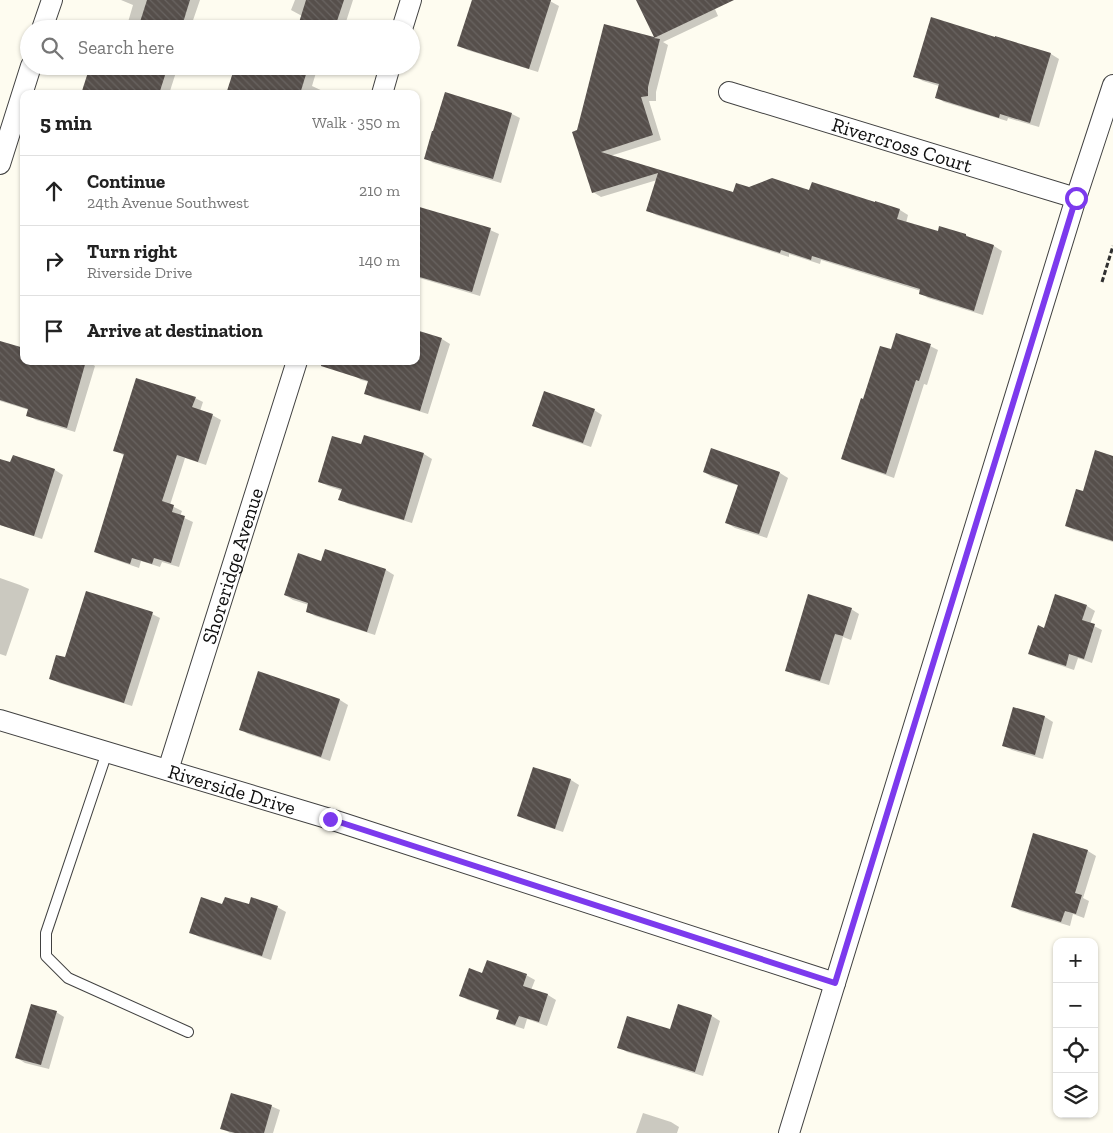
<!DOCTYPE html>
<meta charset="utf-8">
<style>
:root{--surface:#fff;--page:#f6f6f6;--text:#222;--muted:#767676;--line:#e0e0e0}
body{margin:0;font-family:"Zilla Slab",serif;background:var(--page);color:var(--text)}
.controls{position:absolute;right:15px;bottom:15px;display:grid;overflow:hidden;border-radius:10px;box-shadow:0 1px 4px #0004}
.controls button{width:45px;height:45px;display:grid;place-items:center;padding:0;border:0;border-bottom:1px solid var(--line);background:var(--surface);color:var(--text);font:25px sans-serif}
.stop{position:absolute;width:15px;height:15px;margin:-11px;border:4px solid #7c3aed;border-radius:50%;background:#fff}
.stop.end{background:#7c3aed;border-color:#fff;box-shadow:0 1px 5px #0008}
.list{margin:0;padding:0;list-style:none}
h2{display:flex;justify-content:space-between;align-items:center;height:65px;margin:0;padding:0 20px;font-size:21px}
h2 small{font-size:16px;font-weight:400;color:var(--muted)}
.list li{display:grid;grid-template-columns:32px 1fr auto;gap:15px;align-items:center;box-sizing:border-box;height:70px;padding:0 20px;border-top:1px solid var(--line)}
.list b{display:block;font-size:19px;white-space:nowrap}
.list p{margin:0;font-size:16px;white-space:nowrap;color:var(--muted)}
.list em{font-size:16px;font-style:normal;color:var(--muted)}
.icon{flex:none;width:28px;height:28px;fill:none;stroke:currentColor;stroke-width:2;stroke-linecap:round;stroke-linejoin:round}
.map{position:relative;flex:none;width:1113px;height:1133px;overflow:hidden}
.search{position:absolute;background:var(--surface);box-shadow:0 1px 4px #0004;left:20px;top:20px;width:400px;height:55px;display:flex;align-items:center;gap:12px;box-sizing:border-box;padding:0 18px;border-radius:28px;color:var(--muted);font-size:19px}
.panel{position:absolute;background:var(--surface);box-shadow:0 1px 4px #0004;left:20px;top:90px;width:400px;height:275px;border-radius:10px}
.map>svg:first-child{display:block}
.shadow{fill:#0003}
.building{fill:url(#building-back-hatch)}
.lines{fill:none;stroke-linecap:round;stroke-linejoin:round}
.lane-casing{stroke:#414141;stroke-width:12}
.street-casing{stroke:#414141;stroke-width:22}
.path{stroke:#303030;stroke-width:3;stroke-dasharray:5 2.5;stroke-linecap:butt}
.lane{stroke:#fff;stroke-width:10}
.street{stroke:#fff;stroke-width:20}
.route{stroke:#7c3aed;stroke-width:6}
.labels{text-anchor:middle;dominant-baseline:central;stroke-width:5;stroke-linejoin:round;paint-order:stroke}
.street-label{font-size:20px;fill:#0e0e0e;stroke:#fff}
</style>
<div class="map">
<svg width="1113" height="1133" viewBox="0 0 1113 1133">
<defs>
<pattern id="building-back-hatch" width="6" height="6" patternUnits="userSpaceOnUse" patternTransform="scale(1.25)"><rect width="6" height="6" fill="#564f4b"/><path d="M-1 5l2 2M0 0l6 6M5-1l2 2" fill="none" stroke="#696461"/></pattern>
</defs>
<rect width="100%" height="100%" fill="#fefcf0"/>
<g class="shadow">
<polygon points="121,0 200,0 190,29 126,29 133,5"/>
<polygon points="295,0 353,0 344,28 339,26 338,29 298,29 302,16 291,10"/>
<polygon points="472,0 548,0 559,6 538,72 467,50 459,46"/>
<polygon points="637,0 711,0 718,16 663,42 668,45 656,92 656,101 649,101 661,140 610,156 734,193 749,188 810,192 876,203 900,210 908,215 906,223 938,233 966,235 974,240 994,246 1002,251 983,315 928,298 920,293 921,291 821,260 820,264 789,254 789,257 656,215 648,210 657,180 601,197 593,192 578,131 656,39"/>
<polygon points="996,37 1051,54 1059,59 1039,127 1008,118 1007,121 944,102 936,97 939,86 923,81 914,76"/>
<polygon points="91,66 178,66 169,94 88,94"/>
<polygon points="236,66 318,66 312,86 327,93 327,94 227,94"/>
<polygon points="445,94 512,114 520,118 501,183 433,163 425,158"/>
<polygon points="416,207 490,230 499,234 480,296 416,277"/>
<polygon points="442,339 450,344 428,414 374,398 366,393 369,382 361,380 353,375 416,361"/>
<polygon points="930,346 938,350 927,385 924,384 894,478 851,463 843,459 864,401 892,351"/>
<polygon points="0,348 24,361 87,361 95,366 75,432 36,420 28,415 29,410 0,401"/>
<polygon points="195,398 203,402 200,411 212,415 221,420 206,465 185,458 170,505 182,511 180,516 193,522 179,567 162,562 160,567 141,561 139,568 104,556 96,552 125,456 114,450"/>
<polygon points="594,410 602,415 591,447 542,430 534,425"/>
<polygon points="362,446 424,454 432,459 412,523 348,504 340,499 343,491 328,486 320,482"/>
<polygon points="14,457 55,470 63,475 42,539 0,525 0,460 11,464"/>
<polygon points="1113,457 1113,542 1074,530 1066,526 1084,493"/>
<polygon points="704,472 780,473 788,478 767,538 735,528 727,523 739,486 712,477"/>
<polygon points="326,551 386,570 394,575 375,635 315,616 307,611 309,605 293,600 285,595 322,562"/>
<polygon points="0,578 20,585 29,589 6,656 0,654"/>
<polygon points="1056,596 1087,606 1095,611 1090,624 1102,630 1092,663 1078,658 1074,670 1038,658 1030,654 1045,629"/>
<polygon points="851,609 859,614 851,640 843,637 829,685 795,675 787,670"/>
<polygon points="152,614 160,618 132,706 59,683 51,678"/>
<polygon points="259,673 340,700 348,705 330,761 248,734 240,729"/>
<polygon points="1014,709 1045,717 1053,722 1043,759 1012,750 1004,746"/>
<polygon points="534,769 571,780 579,785 563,832 527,820 519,816"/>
<polygon points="1034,835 1088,851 1096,856 1083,898 1089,901 1084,918 1073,914 1070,926 1020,911 1012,906"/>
<polygon points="223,905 277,907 286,912 271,960 199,937 191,932"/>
<polygon points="483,974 526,975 535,980 531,990 548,995 556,1000 547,1026 527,1019 524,1029 506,1023 498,1018 500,1011 468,1000 460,995"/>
<polygon points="678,1006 712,1016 720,1021 703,1076 627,1052 619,1047 671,1030"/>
<polygon points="56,1012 64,1017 49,1069 25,1063 17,1058"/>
<polygon points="271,1106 280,1110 273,1133 230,1133 222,1128"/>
<polygon points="643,1113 671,1122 679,1127 677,1133 636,1133"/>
</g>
<g class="building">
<polygon points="147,0 190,0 181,29 162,29 140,22"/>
<polygon points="306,0 344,0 336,24 331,23 329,29 297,29"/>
<polygon points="472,0 551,0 529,69 457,46"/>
<polygon points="636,0 734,0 654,38 660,39 648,87 648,96 641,97 653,135 601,152 733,192 736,183 749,187 772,178 809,190 812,182 875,202 875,201 900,209 897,219 938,231 939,226 966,234 966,236 994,245 974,311 919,294 920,289 812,256 811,260 781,250 780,253 646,211 658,173 592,193 572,132 577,130 604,24 654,37"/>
<polygon points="931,17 995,37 995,36 1051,53 1030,123 1000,114 999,118 935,98 939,84 913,77"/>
<polygon points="90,66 168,66 159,94 81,94"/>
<polygon points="235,66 292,66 307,71 300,94 226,94"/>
<polygon points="445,92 512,113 493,179 424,159 432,131 433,131"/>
<polygon points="416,206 491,228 472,292 416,276"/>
<polygon points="416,330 442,338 420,411 364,394 368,381 321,366 321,361 416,361"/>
<polygon points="896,333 931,344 919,381 916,380 886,474 841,459 861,398 863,399 880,346 891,349"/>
<polygon points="0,341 24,348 24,361 86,361 67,428 26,416 28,409 0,400"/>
<polygon points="136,378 196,397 192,407 213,414 198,462 177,455 162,501 174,505 172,512 185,516 171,563 154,558 152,564 132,558 130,564 94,552 124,454 113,451"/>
<polygon points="544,391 595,409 583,443 532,426"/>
<polygon points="364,435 424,453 404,520 338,500 342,489 318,482 332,436 361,444"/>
<polygon points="711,448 780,472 759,534 725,523 738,485 703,472"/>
<polygon points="1095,450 1113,456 1113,541 1065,526 1076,489 1083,491"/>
<polygon points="13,455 55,469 34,536 0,525 0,459 10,462"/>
<polygon points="325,549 386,569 367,632 306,612 308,603 284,595 298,553 321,561"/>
<polygon points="86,591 153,612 124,703 49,679 56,655 65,657"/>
<polygon points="808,594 852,608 843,636 835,634 820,681 785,671"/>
<polygon points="1055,594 1087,605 1082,620 1095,624 1084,659 1069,654 1066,666 1028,654 1038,625 1044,628"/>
<polygon points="258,671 340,699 321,757 239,730"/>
<polygon points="1013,707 1045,716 1035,755 1002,746"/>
<polygon points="533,767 571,779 555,829 517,816"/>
<polygon points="1033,833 1088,850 1075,893 1082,895 1076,914 1065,911 1061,922 1011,907"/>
<polygon points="201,897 222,904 225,897 249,904 251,897 278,906 262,956 189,933"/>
<polygon points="487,960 527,974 523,986 548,994 539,1022 519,1016 515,1025 496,1019 499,1010 459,996 469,968 482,973"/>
<polygon points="31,1004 57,1011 41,1065 15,1058"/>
<polygon points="678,1004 712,1015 695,1072 617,1048 627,1016 670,1029"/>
<polygon points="231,1093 272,1105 264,1133 235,1133 220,1129"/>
</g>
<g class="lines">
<g class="lane-casing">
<polyline id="lane" points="107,752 46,933 46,956 68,978 188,1032"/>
</g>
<g class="street-casing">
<g id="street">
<polyline points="42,29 52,0"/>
<polyline points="402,29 411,0"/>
<path id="s1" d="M729,92L1076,198"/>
<polyline points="382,94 390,66"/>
<polyline points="0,164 31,66"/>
<path id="s2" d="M0,720L330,819L835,983"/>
<path id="s3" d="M168,770L297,361"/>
<polyline points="789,1133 1076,198 1113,85"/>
</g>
</g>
<polyline class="path" points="1102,282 1113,246"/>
<use href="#lane" class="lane"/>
<use href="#street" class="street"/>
</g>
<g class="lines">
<polyline class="route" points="330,819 835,983 1076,198"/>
</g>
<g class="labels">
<g class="street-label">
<text stroke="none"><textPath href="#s1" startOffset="181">Rivercross Court</textPath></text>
<text stroke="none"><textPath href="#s3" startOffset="214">Shoreridge Avenue</textPath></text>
<text stroke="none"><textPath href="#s2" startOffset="242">Riverside Drive</textPath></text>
</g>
</g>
</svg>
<div class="controls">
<button>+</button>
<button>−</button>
<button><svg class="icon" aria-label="locate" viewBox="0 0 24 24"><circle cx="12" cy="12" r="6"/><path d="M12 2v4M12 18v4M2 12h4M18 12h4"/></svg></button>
<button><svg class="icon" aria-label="layers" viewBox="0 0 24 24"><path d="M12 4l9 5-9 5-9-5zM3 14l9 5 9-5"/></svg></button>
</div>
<div class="stop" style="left:1076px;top:198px"></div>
<div class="stop end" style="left:330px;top:819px"></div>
<div class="search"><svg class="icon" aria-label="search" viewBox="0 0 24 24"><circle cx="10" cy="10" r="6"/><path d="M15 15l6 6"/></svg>Search here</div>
<section class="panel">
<h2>5 min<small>Walk · 350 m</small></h2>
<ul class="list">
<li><svg class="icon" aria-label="ahead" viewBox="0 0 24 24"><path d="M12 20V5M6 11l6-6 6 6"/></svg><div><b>Continue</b><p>24th Avenue Southwest</p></div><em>210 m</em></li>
<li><svg class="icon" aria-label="right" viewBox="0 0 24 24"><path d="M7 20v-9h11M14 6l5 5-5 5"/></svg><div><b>Turn right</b><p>Riverside Drive</p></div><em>140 m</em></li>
<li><svg class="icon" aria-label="arrive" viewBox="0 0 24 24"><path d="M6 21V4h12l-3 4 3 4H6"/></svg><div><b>Arrive at destination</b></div></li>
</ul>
</section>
</div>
